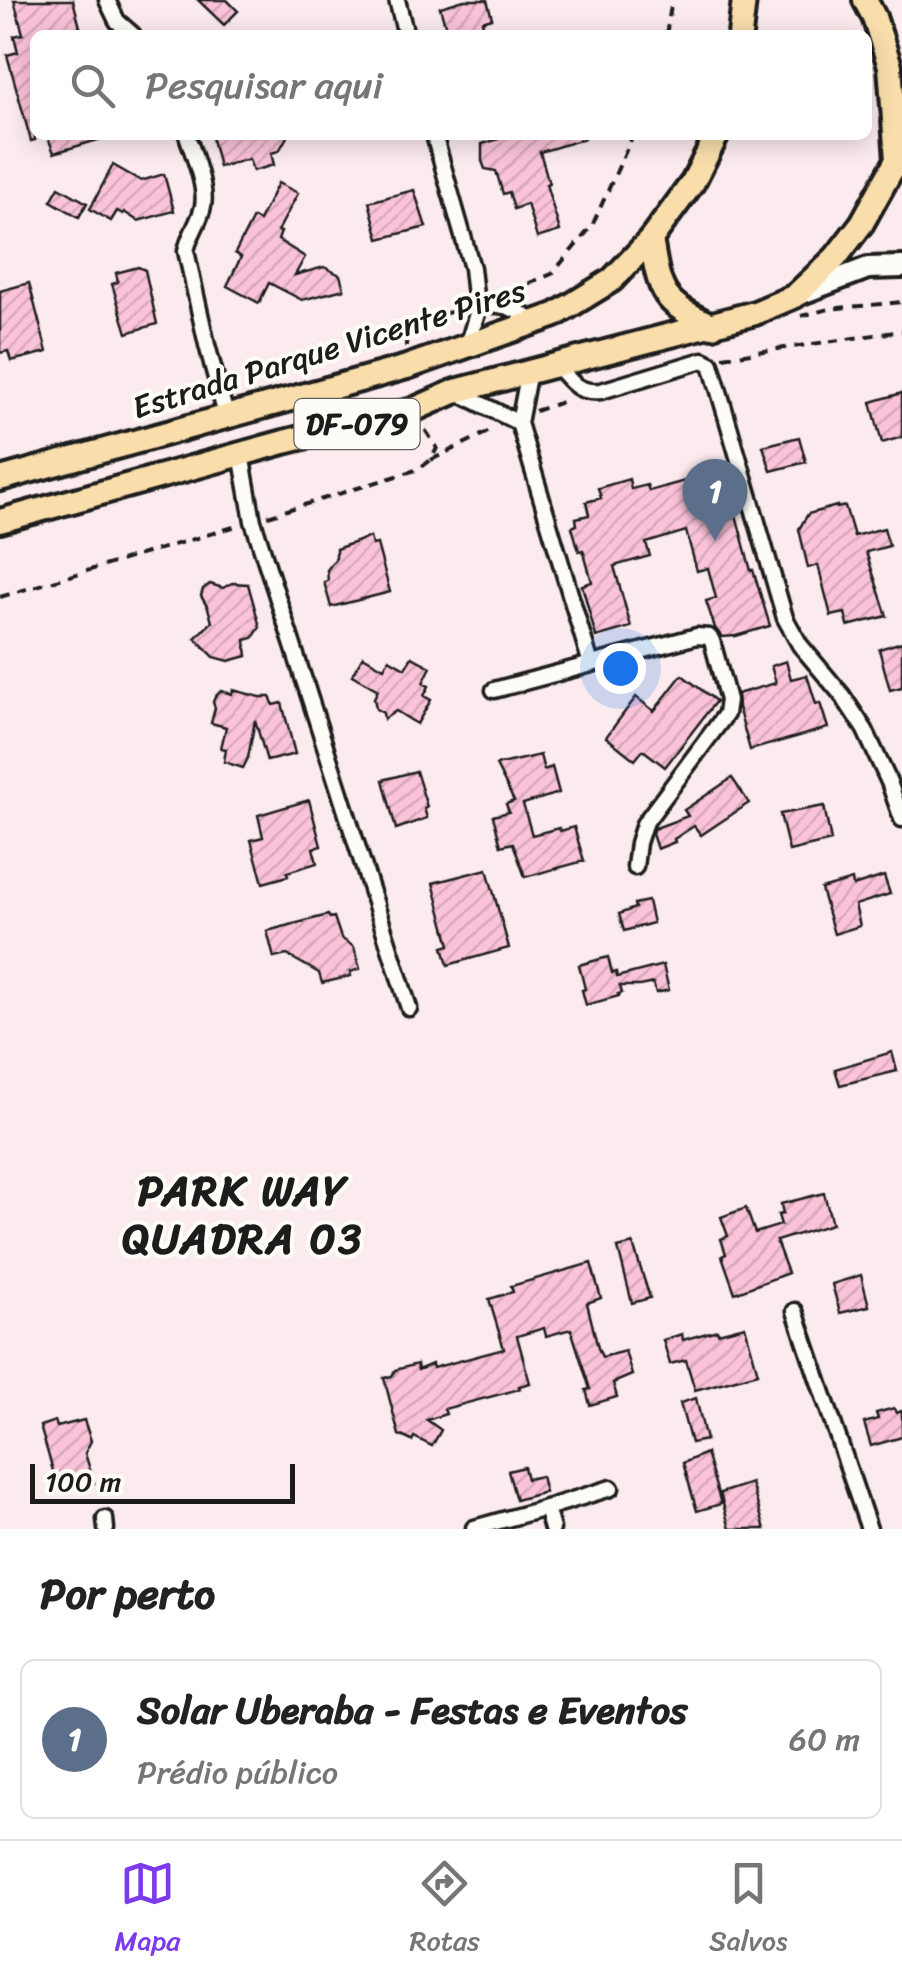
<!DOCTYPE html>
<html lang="pt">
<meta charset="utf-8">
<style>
:root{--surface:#fff;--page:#f6f6f6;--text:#222;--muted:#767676;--line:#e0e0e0;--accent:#7c3aed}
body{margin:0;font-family:Sriracha,sans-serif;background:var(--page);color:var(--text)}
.scale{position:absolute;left:30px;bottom:25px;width:265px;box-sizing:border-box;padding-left:10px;border:5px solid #1c1c1c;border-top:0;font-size:28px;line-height:35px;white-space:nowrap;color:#1c1c1c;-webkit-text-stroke:8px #fdfcf7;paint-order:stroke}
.you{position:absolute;left:620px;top:668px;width:35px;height:35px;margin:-25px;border:8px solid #fff;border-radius:50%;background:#1a73e8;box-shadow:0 0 0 15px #1a73e833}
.badge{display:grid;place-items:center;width:65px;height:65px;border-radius:50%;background:var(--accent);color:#fff;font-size:32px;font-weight:700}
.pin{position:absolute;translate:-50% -82px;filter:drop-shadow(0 2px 5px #0008)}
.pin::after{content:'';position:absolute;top:52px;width:35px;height:30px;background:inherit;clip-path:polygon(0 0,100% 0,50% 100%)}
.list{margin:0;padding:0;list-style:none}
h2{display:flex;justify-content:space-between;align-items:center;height:130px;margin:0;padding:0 40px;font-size:42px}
h2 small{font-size:32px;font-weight:400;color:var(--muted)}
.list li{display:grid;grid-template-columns:65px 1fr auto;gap:30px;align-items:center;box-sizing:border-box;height:160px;margin:0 20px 20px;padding:0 20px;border:2px solid var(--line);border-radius:15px}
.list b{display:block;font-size:38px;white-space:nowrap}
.list p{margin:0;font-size:32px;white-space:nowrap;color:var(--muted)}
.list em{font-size:32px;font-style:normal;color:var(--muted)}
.icon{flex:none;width:55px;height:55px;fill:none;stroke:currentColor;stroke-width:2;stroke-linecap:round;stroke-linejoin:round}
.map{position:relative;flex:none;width:902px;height:1529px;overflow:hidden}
.search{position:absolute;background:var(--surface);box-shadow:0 5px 25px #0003;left:30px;right:30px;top:30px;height:110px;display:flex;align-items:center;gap:25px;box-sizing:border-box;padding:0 35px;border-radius:15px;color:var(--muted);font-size:38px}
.sheet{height:310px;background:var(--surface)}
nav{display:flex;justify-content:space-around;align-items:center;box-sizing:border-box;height:140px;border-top:2px solid var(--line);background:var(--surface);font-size:28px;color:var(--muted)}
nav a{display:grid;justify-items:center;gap:5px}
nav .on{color:var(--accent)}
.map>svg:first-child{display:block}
.building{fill:url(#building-hatch);stroke:#1c1c1c;stroke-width:2.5}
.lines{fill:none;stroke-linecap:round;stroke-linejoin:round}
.street-casing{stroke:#1c1c1c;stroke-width:21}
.secondary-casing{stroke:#1c1c1c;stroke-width:28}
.primary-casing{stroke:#1c1c1c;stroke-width:30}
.path{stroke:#1c1c1c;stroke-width:4;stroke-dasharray:10 8;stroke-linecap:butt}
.street{stroke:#fdfcf7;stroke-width:14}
.secondary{stroke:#fdfcf7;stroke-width:20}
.primary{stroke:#f9deab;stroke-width:22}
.labels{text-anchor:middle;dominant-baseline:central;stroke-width:8;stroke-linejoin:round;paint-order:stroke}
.shield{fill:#fdfcf7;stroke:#605f5e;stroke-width:2.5}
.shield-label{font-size:30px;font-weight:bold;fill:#1c1c1c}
.street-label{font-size:32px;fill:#1c1c1c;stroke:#fdfcf7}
.district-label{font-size:42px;font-weight:bold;letter-spacing:2.5px;fill:#1c1c1c;stroke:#fdfcf7}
</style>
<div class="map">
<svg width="902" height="1529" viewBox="0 0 902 1529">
<defs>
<pattern id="building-hatch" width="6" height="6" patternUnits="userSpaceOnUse" patternTransform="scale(2.5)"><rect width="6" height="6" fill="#fbc3da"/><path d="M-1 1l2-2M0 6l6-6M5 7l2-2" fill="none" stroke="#d7a7ba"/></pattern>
</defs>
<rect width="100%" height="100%" fill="#fcebee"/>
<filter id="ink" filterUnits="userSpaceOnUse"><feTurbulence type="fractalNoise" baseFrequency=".01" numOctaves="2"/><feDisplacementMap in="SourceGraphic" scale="20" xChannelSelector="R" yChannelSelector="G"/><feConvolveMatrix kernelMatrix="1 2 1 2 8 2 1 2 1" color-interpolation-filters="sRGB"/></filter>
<g filter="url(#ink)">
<g class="building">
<polygon points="14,0 73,0 80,27 50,35 35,35 35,140 31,141 7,55 18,52 14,36 23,34"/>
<polygon points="198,0 227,0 238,11 224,25"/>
<polygon points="464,0 487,0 492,18 482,21 486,35 448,35 440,7"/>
<polygon points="47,135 101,135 101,139 54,153"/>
<polygon points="211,135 288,135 279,151 271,153 274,165 253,171 249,159 219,167"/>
<polygon points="498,135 583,135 584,139 540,152 549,183 546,184 560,231 537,238 527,204 514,209 509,192 503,194 496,171 485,169 482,161 482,144 499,139"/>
<polygon points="113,165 141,181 164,174 174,211 138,221 124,212 123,214 117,211 111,221 90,209"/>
<polygon points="278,183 298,193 278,231 281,232 278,240 305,257 295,275 324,267 340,275 344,289 302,300 269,283 259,303 227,286 241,257 235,253 253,218 259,221"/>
<polygon points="59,187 87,203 79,217 51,201"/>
<polygon points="414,190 426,227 379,239 369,202"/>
<polygon points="138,267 145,270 157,324 127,333 112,284 118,282 116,273"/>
<polygon points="29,283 47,352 11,361 8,351 0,353 0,291"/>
<polygon points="902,393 902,437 882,443 871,402"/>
<polygon points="799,437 806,462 771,471 763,446"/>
<polygon points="728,469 740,511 735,511 751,571 753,570 770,626 736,636 722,637 715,628 706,601 716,598 708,568 697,571 686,531 646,543 650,556 614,566 631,627 596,637 582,585 592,582 583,550 579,551 572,527 577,525 576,518 589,515 586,502 601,498 598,488 629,479 631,489 647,485 649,491"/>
<polygon points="837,506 837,508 845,506 854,536 884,528 889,546 866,552 887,616 848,626 845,613 831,616 818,565 808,568 799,529 808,514"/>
<polygon points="370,537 372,545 377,544 390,592 331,607 324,582 328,581 327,570 336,558 336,549"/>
<polygon points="232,583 248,584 260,627 253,638 245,640 247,656 229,661 214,657 195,638 212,622 208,608 201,596 203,589 210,584 223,588"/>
<polygon points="902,642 902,687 890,690 879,649"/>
<polygon points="363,656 384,668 389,659 405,668 412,657 431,667 423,683 429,686 424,696 431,700 417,724 396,711 384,719 383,713 376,709 374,698 378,690 352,675"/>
<polygon points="786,661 791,679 807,675 816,704 820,703 828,728 750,750 738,707 737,694 776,683 771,666"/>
<polygon points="682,675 716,701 665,767 643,750 635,760 606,737 636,697 654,711"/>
<polygon points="233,690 260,697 270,697 274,705 282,703 295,754 267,761 255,720 248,758 243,768 224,762 226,749 221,748 226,727 211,723 215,708 213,702 215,697 221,691 232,694"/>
<polygon points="540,755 544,770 552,767 559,793 523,804 532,835 559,828 560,831 574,827 584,861 525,877 513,843 501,846 493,816 509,812 506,804 514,801 496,765"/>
<polygon points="416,771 427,807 424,808 427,818 396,829 383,780"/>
<polygon points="732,778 749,803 701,835 694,826 674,839 675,842 657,849 652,834 653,829 688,816 684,810"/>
<polygon points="309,800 321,846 313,848 317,863 287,872 288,876 263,883 251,840 263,837 258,815"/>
<polygon points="824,806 831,841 789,851 780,814"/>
<polygon points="487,869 509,948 448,965 443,947 450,945 433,883"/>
<polygon points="884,876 890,894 855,905 860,926 834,934 821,889 852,880 853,886"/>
<polygon points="648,901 653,923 624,931 619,914 635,908 634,904"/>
<polygon points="328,915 330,918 334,917 341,938 354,947 360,969 350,972 351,976 322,983 319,973 287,955 274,958 267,931"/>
<polygon points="608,957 612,973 616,972 617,977 663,965 669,990 656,993 653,983 640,986 620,986 622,993 618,994 619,996 586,1005 582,990 585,989 579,965"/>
<polygon points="892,1052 897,1071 840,1085 835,1069"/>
<polygon points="824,1193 832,1224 776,1241 788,1273 735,1293 722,1256 726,1254 721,1239 728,1236 721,1217 746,1208 755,1233 781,1225 778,1215 783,1214 781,1204"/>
<polygon points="633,1244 650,1298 632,1303 618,1248"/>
<polygon points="591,1263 601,1298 587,1303 598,1348 602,1357 625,1351 632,1375 613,1383 617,1397 590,1405 586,1390 590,1389 571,1329 546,1336 544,1328 517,1336 530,1383 519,1386 520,1389 444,1409 446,1414 427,1420 441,1430 432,1446 414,1437 412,1441 399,1435 384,1378 392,1376 395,1370 417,1364 418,1370 432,1364 433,1368 504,1349 489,1299 513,1292 511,1286"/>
<polygon points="861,1275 869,1306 840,1313 832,1284"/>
<polygon points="745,1326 758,1373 695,1390 686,1360 670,1364 663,1340 682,1334 683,1340 717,1330 718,1333"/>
<polygon points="696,1398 706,1440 691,1443 680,1403"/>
<polygon points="894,1408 896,1413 902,1411 902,1437 871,1446 864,1423 878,1419 876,1413"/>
<polygon points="84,1420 91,1441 85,1453 94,1483 81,1487 74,1483 58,1488 40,1426 55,1421 57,1427"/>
<polygon points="706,1453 721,1504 697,1511 683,1463"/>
<polygon points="524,1467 527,1479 541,1476 545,1492 516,1500 508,1471"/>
<polygon points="751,1483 765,1529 730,1529 720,1493"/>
</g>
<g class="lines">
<g class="street-casing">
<g id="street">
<polyline points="107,0 117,21 133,35"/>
<polyline points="397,0 406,35"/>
<path d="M187,135C193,154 207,187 203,206C200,222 189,235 186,251L207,345L226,415"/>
<polyline points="434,135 472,268 476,305 478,310 468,344"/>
<path d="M476,305C503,303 513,306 535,323"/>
<path d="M556,365C572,382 576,393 601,391L703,360L711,364L785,618L800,645L842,695L865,730L889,782L902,819"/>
<polyline points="529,371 519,423 591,664"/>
<polyline points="457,392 519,423"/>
<polyline points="241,454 253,521 409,1008"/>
<polyline points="494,690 697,636 709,637 712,641 728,700 726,714 644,824 638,843 635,867"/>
<polyline points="795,1311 869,1529"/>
<polyline points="105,1519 106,1529"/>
<polyline points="474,1528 546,1508"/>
<polyline points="552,1529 546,1508 611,1488"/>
</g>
</g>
<g class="secondary-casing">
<polyline id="secondary" points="802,293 868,268 902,267"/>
</g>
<g class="primary-casing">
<g id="primary">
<polyline points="740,35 744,0"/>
<path d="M651,239C660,294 661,302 713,326"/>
<polyline points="0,479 407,367 555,315 612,280 651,239 693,182 717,135"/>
<polyline points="0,521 284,442 413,410 456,391 755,313 795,296 836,257 862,223 897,160 890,66 874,17 865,0"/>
</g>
</g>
<g class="path">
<polyline points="666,35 672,0"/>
<polyline points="512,290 552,274 592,226 633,135"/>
<polyline points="801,316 829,309 902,302"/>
<path d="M406,347C405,317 437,317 461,309"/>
<polyline points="723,357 902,331"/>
<polyline points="535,411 568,400"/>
<polyline points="431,460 494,429"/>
<polyline points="268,516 419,469 431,460 437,448 424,428"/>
<polyline points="0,597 240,525"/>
</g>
<use href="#street" class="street"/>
<use href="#secondary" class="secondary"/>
<use href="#primary" class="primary"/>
</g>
</g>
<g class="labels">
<rect class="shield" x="294.5" y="399" width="125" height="50" rx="8"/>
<g class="shield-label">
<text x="357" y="424">DF-079</text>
</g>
<g class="street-label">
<text transform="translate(329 349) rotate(-17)">Estrada Parque Vicente Pires</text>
</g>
<g class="district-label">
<text x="243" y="1191">PARK WAY<tspan x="243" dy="48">QUADRA 03</tspan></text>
</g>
</g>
</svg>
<div class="scale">100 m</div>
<div class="you"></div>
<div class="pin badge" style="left:715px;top:541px;background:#5c6f8a">1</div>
<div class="search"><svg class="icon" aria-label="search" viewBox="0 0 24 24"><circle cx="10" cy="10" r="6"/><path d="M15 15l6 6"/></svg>Pesquisar aqui</div>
</div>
<section class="sheet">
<h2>Por perto<small></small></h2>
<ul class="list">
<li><span class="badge" style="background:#5c6f8a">1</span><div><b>Solar Uberaba - Festas e Eventos</b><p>Prédio público</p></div><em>60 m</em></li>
</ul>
</section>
<nav>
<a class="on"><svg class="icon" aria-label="map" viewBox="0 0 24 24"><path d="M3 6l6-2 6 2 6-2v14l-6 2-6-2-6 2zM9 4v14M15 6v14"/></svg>Mapa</a>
<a><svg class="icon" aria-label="directions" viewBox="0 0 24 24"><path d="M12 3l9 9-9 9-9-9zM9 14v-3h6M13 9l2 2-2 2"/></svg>Rotas</a>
<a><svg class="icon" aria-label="saved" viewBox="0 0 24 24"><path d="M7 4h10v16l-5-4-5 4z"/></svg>Salvos</a>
</nav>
